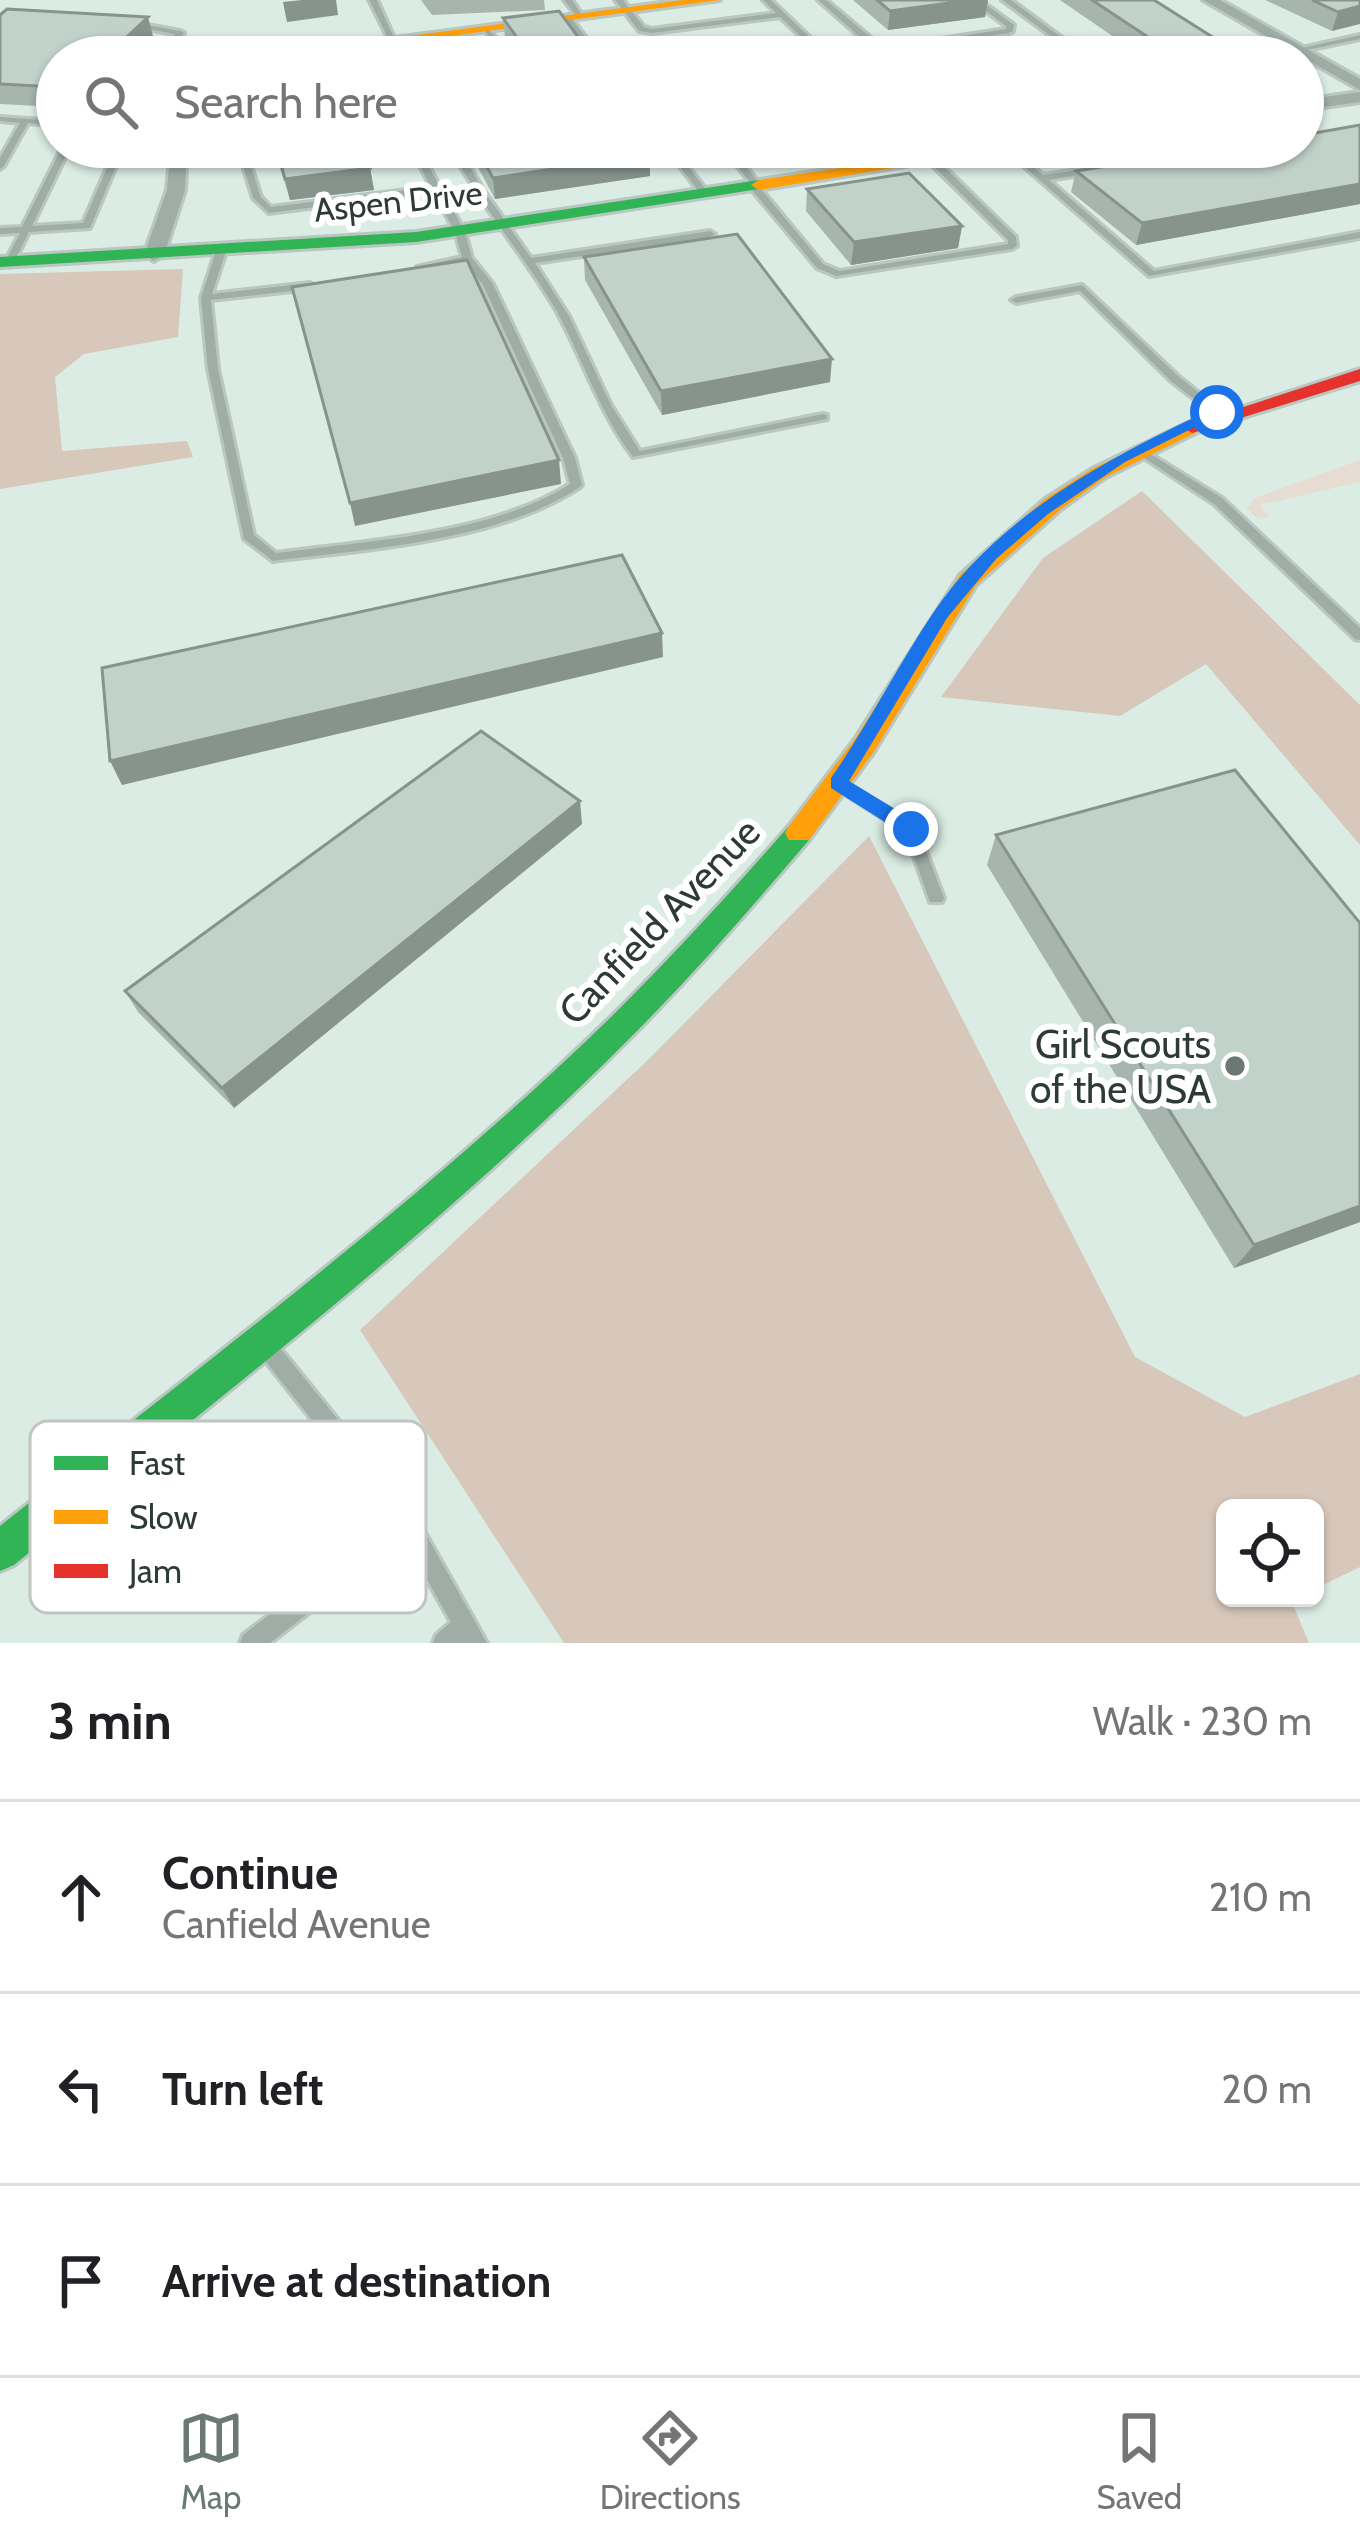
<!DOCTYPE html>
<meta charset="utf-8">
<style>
:root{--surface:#fff;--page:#f2f2f2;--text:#202124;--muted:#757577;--line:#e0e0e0;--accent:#6a7972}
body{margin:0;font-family:Cabin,sans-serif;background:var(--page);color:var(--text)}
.controls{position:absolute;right:36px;bottom:36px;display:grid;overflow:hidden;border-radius:18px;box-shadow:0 3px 9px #0004}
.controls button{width:108px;height:108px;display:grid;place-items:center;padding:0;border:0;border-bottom:3px solid var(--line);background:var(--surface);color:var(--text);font:60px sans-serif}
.stop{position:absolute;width:36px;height:36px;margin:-27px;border:9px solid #1a73e8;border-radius:50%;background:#fff}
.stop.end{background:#1a73e8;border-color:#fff;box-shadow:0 3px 12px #0008}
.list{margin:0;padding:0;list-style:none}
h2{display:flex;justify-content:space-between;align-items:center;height:156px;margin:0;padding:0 48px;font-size:51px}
h2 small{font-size:39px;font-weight:400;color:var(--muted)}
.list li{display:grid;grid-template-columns:78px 1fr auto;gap:36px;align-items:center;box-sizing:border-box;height:192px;padding:0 48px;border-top:3px solid var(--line)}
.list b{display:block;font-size:45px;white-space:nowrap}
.list p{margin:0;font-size:39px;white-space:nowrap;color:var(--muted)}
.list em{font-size:39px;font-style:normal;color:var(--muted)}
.icon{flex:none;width:66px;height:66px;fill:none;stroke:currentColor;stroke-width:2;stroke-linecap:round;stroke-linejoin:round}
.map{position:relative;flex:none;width:1360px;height:1643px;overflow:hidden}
.search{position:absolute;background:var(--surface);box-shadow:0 3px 9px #0004;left:36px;right:36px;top:36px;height:132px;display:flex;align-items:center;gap:30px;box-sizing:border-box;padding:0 42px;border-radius:66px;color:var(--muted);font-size:45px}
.sheet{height:732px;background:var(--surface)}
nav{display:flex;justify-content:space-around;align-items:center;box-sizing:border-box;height:168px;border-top:3px solid var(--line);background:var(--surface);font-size:33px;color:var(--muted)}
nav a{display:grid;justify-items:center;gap:6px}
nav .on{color:var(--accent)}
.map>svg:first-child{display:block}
.green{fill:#e7dcd1}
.forest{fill:#d8c8bb}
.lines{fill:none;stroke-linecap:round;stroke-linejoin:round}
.lane-casing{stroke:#b9c7c0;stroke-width:6}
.street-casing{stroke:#b9c7c0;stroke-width:6}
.fast-casing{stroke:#b9c7c0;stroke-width:6}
.slow-casing{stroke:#b9c7c0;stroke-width:6}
.jam-casing{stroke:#b9c7c0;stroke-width:6}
.lane{fill:#9eaea7;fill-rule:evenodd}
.street{fill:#9eaea7;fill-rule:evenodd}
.fast{fill:#30b455;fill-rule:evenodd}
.slow{fill:#ff9f0a;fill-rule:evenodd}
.jam{fill:#e5322d;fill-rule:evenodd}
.wall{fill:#a6b5ae}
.shaded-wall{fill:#87938d}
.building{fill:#c1d2ca;stroke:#87938d;stroke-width:3}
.route{fill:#1a73e8}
.poi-dot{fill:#6a7972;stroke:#fff;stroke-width:4.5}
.labels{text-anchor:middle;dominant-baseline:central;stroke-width:12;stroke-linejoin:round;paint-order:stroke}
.far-street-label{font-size:33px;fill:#2e3b35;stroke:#fff}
.street-label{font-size:39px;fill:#2e3b35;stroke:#fff}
.poi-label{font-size:39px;fill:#2e3b35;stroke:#fff;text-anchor:end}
.key{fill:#fff;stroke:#c0c4c2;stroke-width:3}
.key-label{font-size:33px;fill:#2e3b35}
</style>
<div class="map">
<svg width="1360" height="1643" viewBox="0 0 1360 1643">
<rect width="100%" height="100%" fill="#daece3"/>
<polygon class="green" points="1360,460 1360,482 1260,505 1269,517 1257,518 1247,508 1255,498"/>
<g class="forest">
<polygon points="183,269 178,337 84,354 55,377 62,451 187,441 193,457 0,489 0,274"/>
<polygon points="1142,491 1360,705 1360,845 1206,664 1120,716 941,697 1043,558"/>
<polygon points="869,836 1135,1357 1245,1417 1360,1374 1360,1567 1315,1589 1315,1508 1225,1508 1225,1598 1298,1598 1292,1602 1309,1643 564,1643 360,1330 651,1057"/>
</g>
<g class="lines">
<g class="lane-casing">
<g id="lane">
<polygon points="369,0 377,0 396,42 389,40"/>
<polygon points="564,0 572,0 584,18 578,18"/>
<polygon points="615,0 623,0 644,27 652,29 776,13 763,0 771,0 822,49 792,57 778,57 813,48 780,17 652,33 639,31"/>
<polygon points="818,0 826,0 875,41 890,47 1006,29 1006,26 971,0 980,0 1014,25 1013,31 1009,33 889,51 869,45"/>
<polygon points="1002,0 1011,0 1088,57 1079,57"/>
<polygon points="564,16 570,16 600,57 592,57"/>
<polygon points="131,22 180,31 184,33 167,57 159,57 175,34 131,26"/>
<polygon points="489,29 510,57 502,57 492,42 464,47 463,57 455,57 458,43 490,38 485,31"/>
<polygon points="1360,35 1360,39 1302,51 1298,49"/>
<polygon points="0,117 57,121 57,125 28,123 4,166 0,169 0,158 20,123 0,121"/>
<polygon points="62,147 70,147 32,226 83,223 116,147 124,147 90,228 29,232 13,264 7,264 5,262 20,233 0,234 0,228 22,227"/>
<path d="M237,147H245L261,197L271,207L431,187L410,147H418L465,232L472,258L493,284L575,458L582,485L580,487C499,541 369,549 273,561L244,539L208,369L201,298L216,251L221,248L226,251L212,294L310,283L315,286L310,289L211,300L218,369L254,535L276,553C367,541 492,534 570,484L563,458L483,285L465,262L422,270L417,267L462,257L455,232L434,192L269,213L253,198Z"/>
<path d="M450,147H458L484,191L531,258L710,231L715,234L710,237L535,263L569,316L611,405L640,451L823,414L827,415V419L633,457C599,412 583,359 556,310C523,254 480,205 450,147Z"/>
<polygon points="665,147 673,147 708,192 708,196 702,196"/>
<polygon points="722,147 730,147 760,184 760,188 823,264 840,271 1008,244 1008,240 929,162 924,162 909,147 918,147 930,158 935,158 1016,237 1017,246 1012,249 836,276 817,268 751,189 752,185"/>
<polygon points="1011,147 1043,175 1095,168 1095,172 1092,173 1049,180 1154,271 1360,232 1360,238 1149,276 1003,148"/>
<polygon points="1082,285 1179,377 1221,410 1221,414 1213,414 1171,381 1080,291 1016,303 1011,300 1016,297"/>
<polygon points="1139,447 1222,498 1360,628 1360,640 1355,639 1214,504 1135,452 1135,448"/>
<polygon points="840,779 916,825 944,898 942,902 930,902 905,832 835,788 833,784 835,780"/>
<polygon points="269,1340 276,1343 415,1515 487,1643 433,1643 436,1635 451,1622 404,1539 270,1643 240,1643 243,1635 392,1521 262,1357 259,1350 262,1343"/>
</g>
</g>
<g class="street-casing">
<g id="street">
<polygon points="1203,0 1220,0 1360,79 1360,90"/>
<polygon points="1360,92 1360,102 1303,110 1303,100"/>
<polygon points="171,147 187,147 185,190 164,255 154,261 144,255 167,190"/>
</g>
</g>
<g class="fast-casing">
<g id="fast">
<polygon points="759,180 765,182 765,188 416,242 0,267 0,257 416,232"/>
<path d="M799,823L809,826L813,833L809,840C751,908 694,974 631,1037C440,1229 223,1394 14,1565L0,1571V1526C206,1361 420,1203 609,1019C672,957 731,892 789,826Z"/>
</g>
</g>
<g class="slow-casing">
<g id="slow">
<polygon points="683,0 720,0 291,57 251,57"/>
<polygon points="982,147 1021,147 759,190 751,185 759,180"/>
<polygon points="1192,421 1202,427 1199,431 1106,477 1061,509 976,585 873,753 809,840 789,840 785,833 789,826 855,739 960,575 1045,499 1092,469"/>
</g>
</g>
<g class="jam-casing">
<polygon id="jam" points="1360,369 1360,381 1199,431 1192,433 1182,427"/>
</g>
<use href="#lane" class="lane"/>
<use href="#street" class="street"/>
<use href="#fast" class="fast"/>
<use href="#slow" class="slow"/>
<use href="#jam" class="jam"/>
</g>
<g class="wall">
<polygon points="421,0 544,0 545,10 432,15"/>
<polygon points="853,0 988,0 985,17 888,30"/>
<polygon points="1060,0 1154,0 1244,57 1143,57"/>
<polygon points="1265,0 1360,0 1332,31"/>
<polygon points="0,15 153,36 145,44 148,57 57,57 57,107 0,104"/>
<polygon points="503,18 593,57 519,57 505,37"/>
<polygon points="1360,125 1360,204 1136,245 1071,192 1076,171"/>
<polygon points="274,147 361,147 370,168 374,190 290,200"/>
<polygon points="471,147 645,147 650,176 495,199 472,156"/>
<polygon points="739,147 854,147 752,162"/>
<polygon points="807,189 962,226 958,248 851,265 806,211"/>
<polygon points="584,257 830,382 662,415 585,280"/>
<polygon points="582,824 234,1108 138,1012 125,991"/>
<polygon points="996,835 1360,1222 1234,1268 987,865"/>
</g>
<g class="shaded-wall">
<polygon points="302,0 336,0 338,15 287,22 283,2"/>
<polygon points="971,0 988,0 985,17 888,30 890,11"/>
<polygon points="1360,6 1360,24 1332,31 1338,12"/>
<polygon points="148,17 153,36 145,44 149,56 121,57 129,35"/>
<polygon points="752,147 854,147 752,162"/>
<polygon points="650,154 650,176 495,199 493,178"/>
<polygon points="370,168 374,190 290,200 285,179"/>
<polygon points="1360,184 1360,204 1136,245 1142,223"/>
<polygon points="962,226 958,248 851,265 854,242"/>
<polygon points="832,359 830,382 662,415 661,391"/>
<polygon points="559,460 561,484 355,526 350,503"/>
<polygon points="662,633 663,657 122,785 110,761"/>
<polygon points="580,801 582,824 234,1108 222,1088"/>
<polygon points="1360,1206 1360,1222 1234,1268 1254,1245"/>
</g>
<g class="building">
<polygon points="877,0 971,0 890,11"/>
<polygon points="1092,0 1154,0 1244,57 1178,57"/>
<polygon points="1312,0 1360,0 1360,6 1338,12"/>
<polygon points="7,9 148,17 129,35 143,36 121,57 57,57 57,87 0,84 0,15"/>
<polygon points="559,11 593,57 531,57 503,18"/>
<polygon points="1055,49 1065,57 1007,57"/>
<polygon points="322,51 324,57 268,57"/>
<polygon points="1360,125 1360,184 1142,223 1076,171 1225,147 1303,147 1303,135"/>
<polygon points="276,147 361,147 370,168 285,179"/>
<polygon points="476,147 645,147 650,154 493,178"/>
<polygon points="909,173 962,226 854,242 807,189"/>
<polygon points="737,234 832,359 661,391 584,257"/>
<polygon points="467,260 559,460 350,503 292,287"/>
<polygon points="622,555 662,633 110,761 102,668"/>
<polygon points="481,731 580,801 222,1088 125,991"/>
<polygon points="1235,770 1360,923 1360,1206 1254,1245 996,835"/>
</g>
<path class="route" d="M1212,409L1225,412L1125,462L1048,514L996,559L947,618L849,781L918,823V834H904L831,788V778C868,725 897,667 933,613C999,515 1108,458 1212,409Z"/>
<circle class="poi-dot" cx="1235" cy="1066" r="12"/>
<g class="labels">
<g class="far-street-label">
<text transform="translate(398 201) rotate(-6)">Aspen Drive</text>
</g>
<g class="street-label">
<text transform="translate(659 921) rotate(-46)">Canfield Avenue</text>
</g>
<g class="poi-label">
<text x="1211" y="1044">Girl Scouts<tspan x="1211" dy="45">of the USA</tspan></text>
</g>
</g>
<rect x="30" y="1421" width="396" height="192" rx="18" class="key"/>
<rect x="54" y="1456" width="54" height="14" fill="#30b455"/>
<rect x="54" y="1510" width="54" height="14" fill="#ff9f0a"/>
<rect x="54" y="1564" width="54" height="14" fill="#e5322d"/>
<g class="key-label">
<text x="129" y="1475">Fast</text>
<text x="129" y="1529">Slow</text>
<text x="129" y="1583">Jam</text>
</g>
</svg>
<div class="controls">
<button><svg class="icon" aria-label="locate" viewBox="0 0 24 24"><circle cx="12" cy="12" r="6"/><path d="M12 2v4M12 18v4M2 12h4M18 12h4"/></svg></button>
</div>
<div class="stop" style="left:1217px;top:412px"></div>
<div class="stop end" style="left:911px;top:829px"></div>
<div class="search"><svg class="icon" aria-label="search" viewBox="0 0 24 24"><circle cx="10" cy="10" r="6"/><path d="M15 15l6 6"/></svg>Search here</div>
</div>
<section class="sheet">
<h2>3 min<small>Walk · 230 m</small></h2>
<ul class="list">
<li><svg class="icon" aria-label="ahead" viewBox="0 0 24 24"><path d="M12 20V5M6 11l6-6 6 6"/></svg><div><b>Continue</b><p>Canfield Avenue</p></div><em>210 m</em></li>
<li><svg class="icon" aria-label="left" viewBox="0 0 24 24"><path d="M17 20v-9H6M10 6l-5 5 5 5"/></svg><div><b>Turn left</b></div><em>20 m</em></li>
<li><svg class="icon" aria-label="arrive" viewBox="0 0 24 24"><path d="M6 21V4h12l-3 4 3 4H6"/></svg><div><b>Arrive at destination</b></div></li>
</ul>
</section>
<nav>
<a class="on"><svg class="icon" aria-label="map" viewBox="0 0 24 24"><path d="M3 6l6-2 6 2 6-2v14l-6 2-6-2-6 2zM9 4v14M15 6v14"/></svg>Map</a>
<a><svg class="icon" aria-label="directions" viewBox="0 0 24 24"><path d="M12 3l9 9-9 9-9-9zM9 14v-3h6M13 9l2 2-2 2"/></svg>Directions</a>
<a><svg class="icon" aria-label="saved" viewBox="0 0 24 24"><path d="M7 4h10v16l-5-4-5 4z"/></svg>Saved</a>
</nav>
